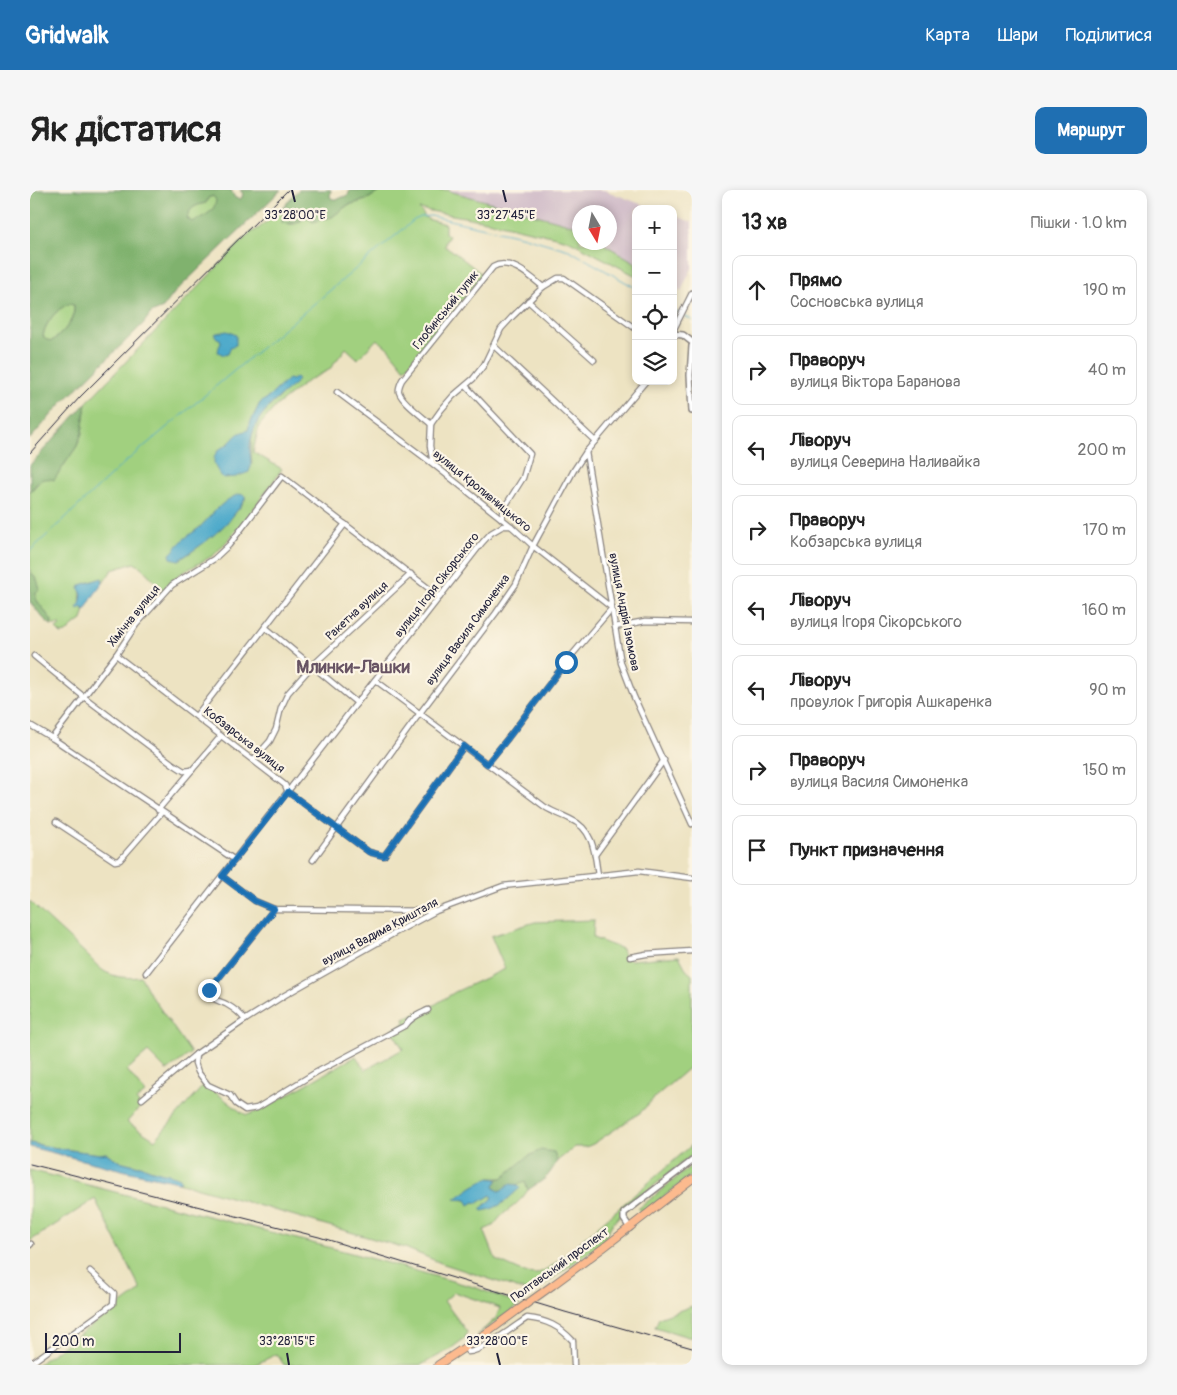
<!DOCTYPE html>
<html lang="uk">
<meta charset="utf-8">
<style>
:root{--surface:#fff;--page:#f6f6f6;--text:#222;--muted:#767676;--line:#e0e0e0;--accent:#1f6fb2}
body{margin:0;font-family:Pangolin,sans-serif;background:var(--page);color:var(--text)}
.controls{position:absolute;right:15px;top:15px;display:grid;overflow:hidden;border-radius:10px;box-shadow:0 2px 8px #0003}
.controls button{width:45px;height:45px;display:grid;place-items:center;padding:0;border:0;border-bottom:1px solid var(--line);background:var(--surface);color:var(--text);font:25px sans-serif}
.compass{position:absolute;left:542px;top:15px;width:45px;height:45px;border-radius:50%;background:var(--surface);box-shadow:0 2px 8px #0003;rotate:170deg}
.scale{position:absolute;left:15px;bottom:12px;width:136px;box-sizing:border-box;padding-left:5px;border:2px solid #22223b;border-top:0;font-size:14px;line-height:18px;white-space:nowrap;color:#22223b;-webkit-text-stroke:4px #fcf5e5;paint-order:stroke}
.stop{position:absolute;width:15px;height:15px;margin:-11px;border:4px solid #1f6fb2;border-radius:50%;background:#fff}
.stop.end{background:#1f6fb2;border-color:#fff;box-shadow:0 1px 5px #0008}
.list{margin:0;padding:0;list-style:none}
h2{display:flex;justify-content:space-between;align-items:center;height:65px;margin:0;padding:0 20px;font-size:21px}
h2 small{font-size:16px;font-weight:400;color:var(--muted)}
.list li{display:grid;grid-template-columns:32px 1fr auto;gap:15px;align-items:center;box-sizing:border-box;height:70px;margin:0 10px 10px;padding:0 10px;border:1px solid var(--line);border-radius:10px}
.list b{display:block;font-size:19px;white-space:nowrap}
.list p{margin:0;font-size:16px;white-space:nowrap;color:var(--muted)}
.list em{font-size:16px;font-style:normal;color:var(--muted)}
.icon{flex:none;width:28px;height:28px;fill:none;stroke:currentColor;stroke-width:2;stroke-linecap:round;stroke-linejoin:round}
.map{position:relative;flex:none;width:662px;height:1175px;overflow:hidden;border-radius:10px}
header{display:flex;align-items:center;gap:30px;box-sizing:border-box;height:70px;padding:0 25px;background:var(--accent);color:#fff}
header strong{font-size:24px}
nav{display:flex;gap:28px;margin-inline-start:auto;font-size:18px}
.intro{display:flex;align-items:center;justify-content:space-between;box-sizing:border-box;height:120px;padding:0 30px}
h1{margin:0;font-size:35px}
.button{padding:12px 22px;border-radius:10px;background:var(--accent);color:#fff;font-size:18px;font-weight:700}
main{display:flex;gap:30px;padding:0 30px}
aside{flex:1;background:var(--surface);border-radius:10px;box-shadow:0 2px 8px #0003}
.map>svg:first-child{display:block}
.industrial{fill:#d1bdc9}
.green{fill:#a1d07f;stroke:#62795d;fill-rule:evenodd}
.forest{fill:#80b26e;stroke:#516a54;fill-rule:evenodd}
.water{fill:#4ba9ca;stroke:#366682}
.lines{fill:none;stroke-linecap:round;stroke-linejoin:round}
.stream{stroke:#4ba9ca;stroke-width:1}
.minor-casing{stroke:#88827e;stroke-width:7}
.tertiary-casing{stroke:#88827e;stroke-width:8}
.trunk-casing{stroke:#88827e;stroke-width:9}
.minor{stroke:#fff;stroke-width:4.5}
.tertiary{stroke:#fff;stroke-width:5}
.trunk{stroke:#fcba8e;stroke-width:7}
.rail{stroke:#22223b;stroke-width:1}
.trunk-bridge-casing{stroke:#88827e;stroke-width:9;stroke-linecap:butt}
.trunk-bridge{stroke:#fcba8e;stroke-width:7}
.route{stroke:#1f6fb2;stroke-width:6}
.ticks{fill:none;stroke:#22223b;stroke-width:2}
.labels{text-anchor:middle;dominant-baseline:central;stroke-width:4.5;stroke-linejoin:round;paint-order:stroke}
.street-label{font-size:12px;fill:#22223b;stroke:#fcf5e5}
.district-label{font-size:18px;font-weight:bold;fill:#675363;stroke:#fcf5e5}
.ticks-label{font-size:12px;text-anchor:middle;fill:#22223b;stroke:#fcf5e5;stroke-width:4.5;stroke-linejoin:round;paint-order:stroke}
</style>
<header>
<strong>Gridwalk</strong>
<nav><a>Карта</a><a>Шари</a><a>Поділитися</a></nav>
</header>
<div class="intro"><h1>Як дістатися</h1><a class="button">Маршрут</a></div>
<main>
<div class="map">
<svg width="662" height="1175" viewBox="0 0 662 1175">
<rect width="100%" height="100%" fill="#fcf5e5"/>
<filter id="ink" filterUnits="userSpaceOnUse"><feTurbulence type="fractalNoise" baseFrequency=".02" numOctaves="2"/><feDisplacementMap in="SourceGraphic" scale="10" xChannelSelector="R" yChannelSelector="G"/><feConvolveMatrix kernelMatrix="1 2 1 2 8 2 1 2 1" color-interpolation-filters="sRGB"/></filter>
<filter id="wash" filterUnits="userSpaceOnUse"><feTurbulence type="fractalNoise" baseFrequency=".0096" numOctaves="4" result="noise"/><feDisplacementMap in="SourceGraphic" scale="20" xChannelSelector="R" yChannelSelector="G"/><feGaussianBlur stdDeviation="1.12" result="paint"/><feColorMatrix in="noise" values="0 0 0 0 0 0 0 0 0 0 0 0 0 0 0 0 0 1.4 0 .05"/><feComposite in="paint" operator="in"/></filter>
<g filter="url(#wash)">
<rect width="100%" height="100%" fill="#ede3c2"/>
<g class="industrial">
<polygon points="419,0 574,0 624,19 606,19 606,73 572,53 580,52 580,22 550,22 549,39 546,36 418,1"/>
<polygon points="643,25 662,32 662,78 651,101 643,96"/>
</g>
<g class="green">
<path d="M352,0H419V1L546,36L549,39L550,52L572,53L606,73V86L538,50L462,32L389,19L397,29L415,34V43L419,46L415,52V57L420,59L452,84L434,108L415,130L408,141L375,179L358,158L347,149L328,169L316,158L299,180L279,190L246,216L229,236L223,262L252,279L218,327L198,350L184,365L150,384L133,400L111,377L104,373L82,380L73,393L72,388L51,395C52,405 47,415 55,420L52,430L43,436L36,443L31,444L26,439L31,435H21L22,431L6,409L7,389L0,381V302L12,289L30,281L47,256L52,243L56,213L220,43L228,39L256,15C252,23 253,27 258,34H265L277,27H302L318,15L336,10ZM248,198L251,206C226,228 218,240 222,274L187,261L218,240L220,233L230,213L239,207ZM215,306V310C198,336 175,353 149,370L140,365L146,360L151,352L171,336L191,315Z"/>
<path d="M183,6L187,10C185,23 172,27 162,32L157,28C160,17 166,15 176,13L178,8Z"/>
<path d="M39,114L44,115C45,130 33,143 22,151L17,150L13,146C15,133 27,118 39,114Z"/>
<path d="M0,711C19,731 40,748 59,767C66,774 71,781 80,784C89,788 101,788 111,787L120,804L161,863L137,881L118,862L97,880L115,903L106,910L111,916L97,932L125,950L173,896L184,901L211,922L217,925L229,921L326,866L335,880L373,859L362,840L375,833L374,828L401,817L425,802L475,779L461,746L505,732L564,730L563,748L592,759L594,766L601,770L649,766L657,781L662,785V875L625,907L611,922L563,954L556,957H545L527,971L524,962L484,979L472,988H458L426,1009L436,1010L442,1013L444,1012H448L461,1005L463,1007L460,1011L454,1015L458,1020C473,1013 481,1011 487,995L495,992L498,1000L492,1008L485,1015L472,1025L463,1036L454,1040L466,1070L495,1083L507,1084L522,1076L662,955V965L595,1019L581,1036L573,1052L502,1103L411,1073L375,1058L148,992L151,991L150,988C136,982 125,983 111,975L109,976L89,971L76,963L70,964C47,961 23,958 0,953Z"/>
<polygon points="662,975 662,985 612,1023 608,1019"/>
<polygon points="0,980 321,1063 444,1097 490,1114 446,1146 466,1128 470,1118 424,1102 414,1111 437,1142 435,1148 419,1160 391,1175 254,1175 247,1164 224,1175 7,1175 111,1100 65,1009 0,1051"/>
<polygon points="662,1116 662,1148 625,1137 629,1128"/>
</g>
<g class="forest">
<path d="M0,0H201L205,8L211,9L213,4L210,0H251L145,102L133,118L121,123L113,134L31,214L0,249ZM183,6L186,10C185,23 172,27 162,32L157,28C160,17 166,15 176,13L178,8ZM39,114L44,115C46,130 33,143 22,151L17,150L13,146C15,133 27,118 39,114Z"/>
<path d="M269,0H301L300,6L302,9H308L318,5L320,0H352L336,10L318,15L302,27L283,32L277,27C268,32 262,35 252,33C253,28 252,25 254,20C255,13 263,5 269,0Z"/>
<path d="M56,213L52,243L47,256L24,290C11,286 8,292 0,302V275Z"/>
<polygon points="0,381 7,389 10,400 5,403 6,409 22,431 21,435 13,428 0,412"/>
<path d="M511,960L524,962L527,971C517,990 514,989 498,1000L495,992L487,995L480,994L474,999L469,1001L466,999L464,995L467,991V989L472,988L497,967Z"/>
</g>
<g class="water">
<polygon points="197,141 206,145 206,155 201,157 198,164 194,165 188,162 189,157 191,153 190,149 187,148 184,144 187,143"/>
<path d="M265,188L268,189L265,194C243,212 224,226 220,255C219,267 223,271 219,282L206,287L193,288C186,280 179,269 189,260C192,257 196,256 199,253C208,244 206,244 218,240L220,233L230,213L239,207L258,189L262,190Z"/>
<path d="M210,304L215,306V309C199,336 175,353 149,370L141,368L140,364C144,361 146,357 150,353C156,346 165,342 171,336C183,324 193,309 210,304Z"/>
<polygon points="72,388 73,393 64,405 55,420 51,417 49,419 47,418 50,414 52,405 49,398 51,395"/>
<path d="M0,953C23,958 47,961 70,964L76,963L89,971L109,976L111,975C125,983 136,982 150,988L151,991L148,992L100,982L0,957Z"/>
<path d="M458,988L467,989V991L464,995L466,999L469,1001L474,999L480,994L487,995L490,998C476,1010 471,1018 452,1021L450,1019L460,1011L463,1008L461,1005L448,1013L444,1012L439,1015C435,1006 433,1011 425,1009L442,997Z"/>
</g>
<g class="lines">
<g class="stream">
<polyline points="643,119 650,124"/>
<polyline points="654,126 662,130"/>
<polyline points="0,361 93,274 384,30 391,27 401,26 491,46 539,60 606,98"/>
</g>
</g>
</g>
<g filter="url(#ink)">
<g class="lines">
<g class="minor-casing">
<g id="minor">
<polyline points="498,111 564,170"/>
<polyline points="643,141 662,103"/>
<polyline points="464,156 565,251"/>
<polyline points="436,196 500,264 493,288 474,318 472,329"/>
<polyline points="307,202 403,274 481,336 503,356 582,418 536,472 478,548 457,574"/>
<path d="M401,234C393,227 372,212 369,202C368,198 370,194 372,190L463,77C480,67 501,87 513,97L528,88H534L606,139"/>
<polyline points="556,262 591,473 604,507 662,634"/>
<polyline points="403,273 400,256 401,234 411,220 423,206 443,189 454,175 471,139 482,127 513,97"/>
<polyline points="235,437 327,513"/>
<polyline points="585,437 615,431 662,432"/>
<polyline points="86,465 255,595 258,602 339,662 354,666 434,556"/>
<polyline points="4,466 54,507 143,574 154,581 162,580"/>
<path d="M345,490L515,617C523,622 532,625 540,629C564,639 565,664 568,686"/>
<polyline points="166,526 315,334"/>
<polyline points="0,535 22,548 205,670"/>
<polyline points="22,548 86,465 106,435 142,395 184,369 199,355 252,286 410,407"/>
<polyline points="223,570 240,551 246,539 251,518 258,503 282,476 381,384"/>
<polyline points="128,620 191,546"/>
<polyline points="26,632 85,671 90,670 132,622"/>
<polyline points="565,665 634,570"/>
<polyline points="283,670 390,523 466,423 486,394 503,356 544,280 556,262 616,191"/>
<polyline points="192,686 225,711 244,719 405,721"/>
<polyline points="600,767 616,764 662,761"/>
<polyline points="116,783 451,354 461,343 473,336 481,336"/>
<path d="M215,830C211,824 203,818 196,814C189,811 183,810 178,804L179,800L244,719"/>
<path d="M166,864L165,873L168,882L178,895L200,905L206,914L215,920L227,918L285,883L376,835C381,827 390,824 398,820"/>
<polyline points="112,909 166,864 215,830 255,805 363,744 406,721 473,696 609,681 662,688"/>
<polyline points="0,1055 1,1054"/>
<path d="M435,1157L438,1162C451,1162 485,1136 497,1128C517,1130 529,1136 543,1151L544,1175"/>
<polyline points="0,1174 83,1114 84,1103 60,1081"/>
</g>
</g>
<g class="tertiary-casing">
<g id="tertiary">
<polyline points="643,144 653,145 662,152"/>
<polyline points="662,156 660,185 662,221"/>
<polyline points="600,1038 594,1029 594,1023 662,971"/>
</g>
</g>
<g class="trunk-casing">
<g id="trunk">
<polyline points="523,1095 573,1058 662,989"/>
<polyline points="408,1175 461,1140 488,1120"/>
</g>
</g>
<use href="#minor" class="minor"/>
<use href="#tertiary" class="tertiary"/>
<use href="#trunk" class="trunk"/>
<g class="rail">
<polyline points="0,263 50,207 258,0"/>
<polyline points="0,974 289,1047 535,1122 662,1158"/>
</g>
<g class="trunk-bridge-casing">
<polyline id="trunk-bridge" points="488,1120 523,1095"/>
</g>
<use href="#trunk-bridge" class="trunk-bridge"/>
</g>
</g>
<g class="lines" filter="url(#ink)">
<polyline class="route" points="179,800 244,719 225,711 192,686 258,602 339,662 354,666 434,556 457,574 478,548 536,472"/>
</g>
<path class="ticks" d="M262,0L265,12M473,0L476,12M257,1163L259,1175M467,1163L470,1175"/>
<g class="labels">
<g class="street-label">
<text transform="translate(416 120) rotate(-51)">Глобинський тупик</text>
<text transform="translate(452 301) rotate(39)">вулиця Кропивницького</text>
<text transform="translate(407 395) rotate(-52)">вулиця Ігоря Сікорського</text>
<text transform="translate(327 421) rotate(-43)">Ракетна вулиця</text>
<text transform="translate(594 422) rotate(79)">вулиця Андрія Ізюмова</text>
<text transform="translate(104 426) rotate(-51)">Хімічна вулиця</text>
<text transform="translate(438 440) rotate(-54)">вулиця Василя Симоненка</text>
<text transform="translate(214 550) rotate(38)">Кобзарська вулиця</text>
<text transform="translate(350 742) rotate(-28)">вулиця Вадима Кришталя</text>
<text transform="translate(530 1075) rotate(-36)">Полтавський проспект</text>
</g>
<g class="district-label">
<text x="323" y="477">Млинки-Лашки</text>
</g>
</g>
<g class="ticks-label">
<text x="265" y="29">33°28'00"E</text>
<text x="476" y="29">33°27'45"E</text>
<text x="257" y="1155">33°28'15"E</text>
<text x="467" y="1155">33°28'00"E</text>
</g>
</svg>
<div class="controls">
<button>+</button>
<button>−</button>
<button><svg class="icon" aria-label="locate" viewBox="0 0 24 24"><circle cx="12" cy="12" r="6"/><path d="M12 2v4M12 18v4M2 12h4M18 12h4"/></svg></button>
<button><svg class="icon" aria-label="layers" viewBox="0 0 24 24"><path d="M12 4l9 5-9 5-9-5zM3 14l9 5 9-5"/></svg></button>
</div>
<svg class="compass" viewBox="-18 -18 36 36"><path d="M0-13l5 13h-10z" fill="#e53935"/><path d="M0 13l5-13h-10z" fill="#767676"/></svg>
<div class="scale">200 m</div>
<div class="stop" style="left:536px;top:472px"></div>
<div class="stop end" style="left:179px;top:800px"></div>
</div>
<aside>
<h2>13 хв<small>Пішки · 1.0 km</small></h2>
<ul class="list">
<li><svg class="icon" aria-label="ahead" viewBox="0 0 24 24"><path d="M12 20V5M6 11l6-6 6 6"/></svg><div><b>Прямо</b><p>Сосновська вулиця</p></div><em>190 m</em></li>
<li><svg class="icon" aria-label="right" viewBox="0 0 24 24"><path d="M7 20v-9h11M14 6l5 5-5 5"/></svg><div><b>Праворуч</b><p>вулиця Віктора Баранова</p></div><em>40 m</em></li>
<li><svg class="icon" aria-label="left" viewBox="0 0 24 24"><path d="M17 20v-9H6M10 6l-5 5 5 5"/></svg><div><b>Ліворуч</b><p>вулиця Северина Наливайка</p></div><em>200 m</em></li>
<li><svg class="icon" aria-label="right" viewBox="0 0 24 24"><path d="M7 20v-9h11M14 6l5 5-5 5"/></svg><div><b>Праворуч</b><p>Кобзарська вулиця</p></div><em>170 m</em></li>
<li><svg class="icon" aria-label="left" viewBox="0 0 24 24"><path d="M17 20v-9H6M10 6l-5 5 5 5"/></svg><div><b>Ліворуч</b><p>вулиця Ігоря Сікорського</p></div><em>160 m</em></li>
<li><svg class="icon" aria-label="left" viewBox="0 0 24 24"><path d="M17 20v-9H6M10 6l-5 5 5 5"/></svg><div><b>Ліворуч</b><p>провулок Григорія Ашкаренка</p></div><em>90 m</em></li>
<li><svg class="icon" aria-label="right" viewBox="0 0 24 24"><path d="M7 20v-9h11M14 6l5 5-5 5"/></svg><div><b>Праворуч</b><p>вулиця Василя Симоненка</p></div><em>150 m</em></li>
<li><svg class="icon" aria-label="arrive" viewBox="0 0 24 24"><path d="M6 21V4h12l-3 4 3 4H6"/></svg><div><b>Пункт призначення</b></div></li>
</ul>
</aside>
</main>
